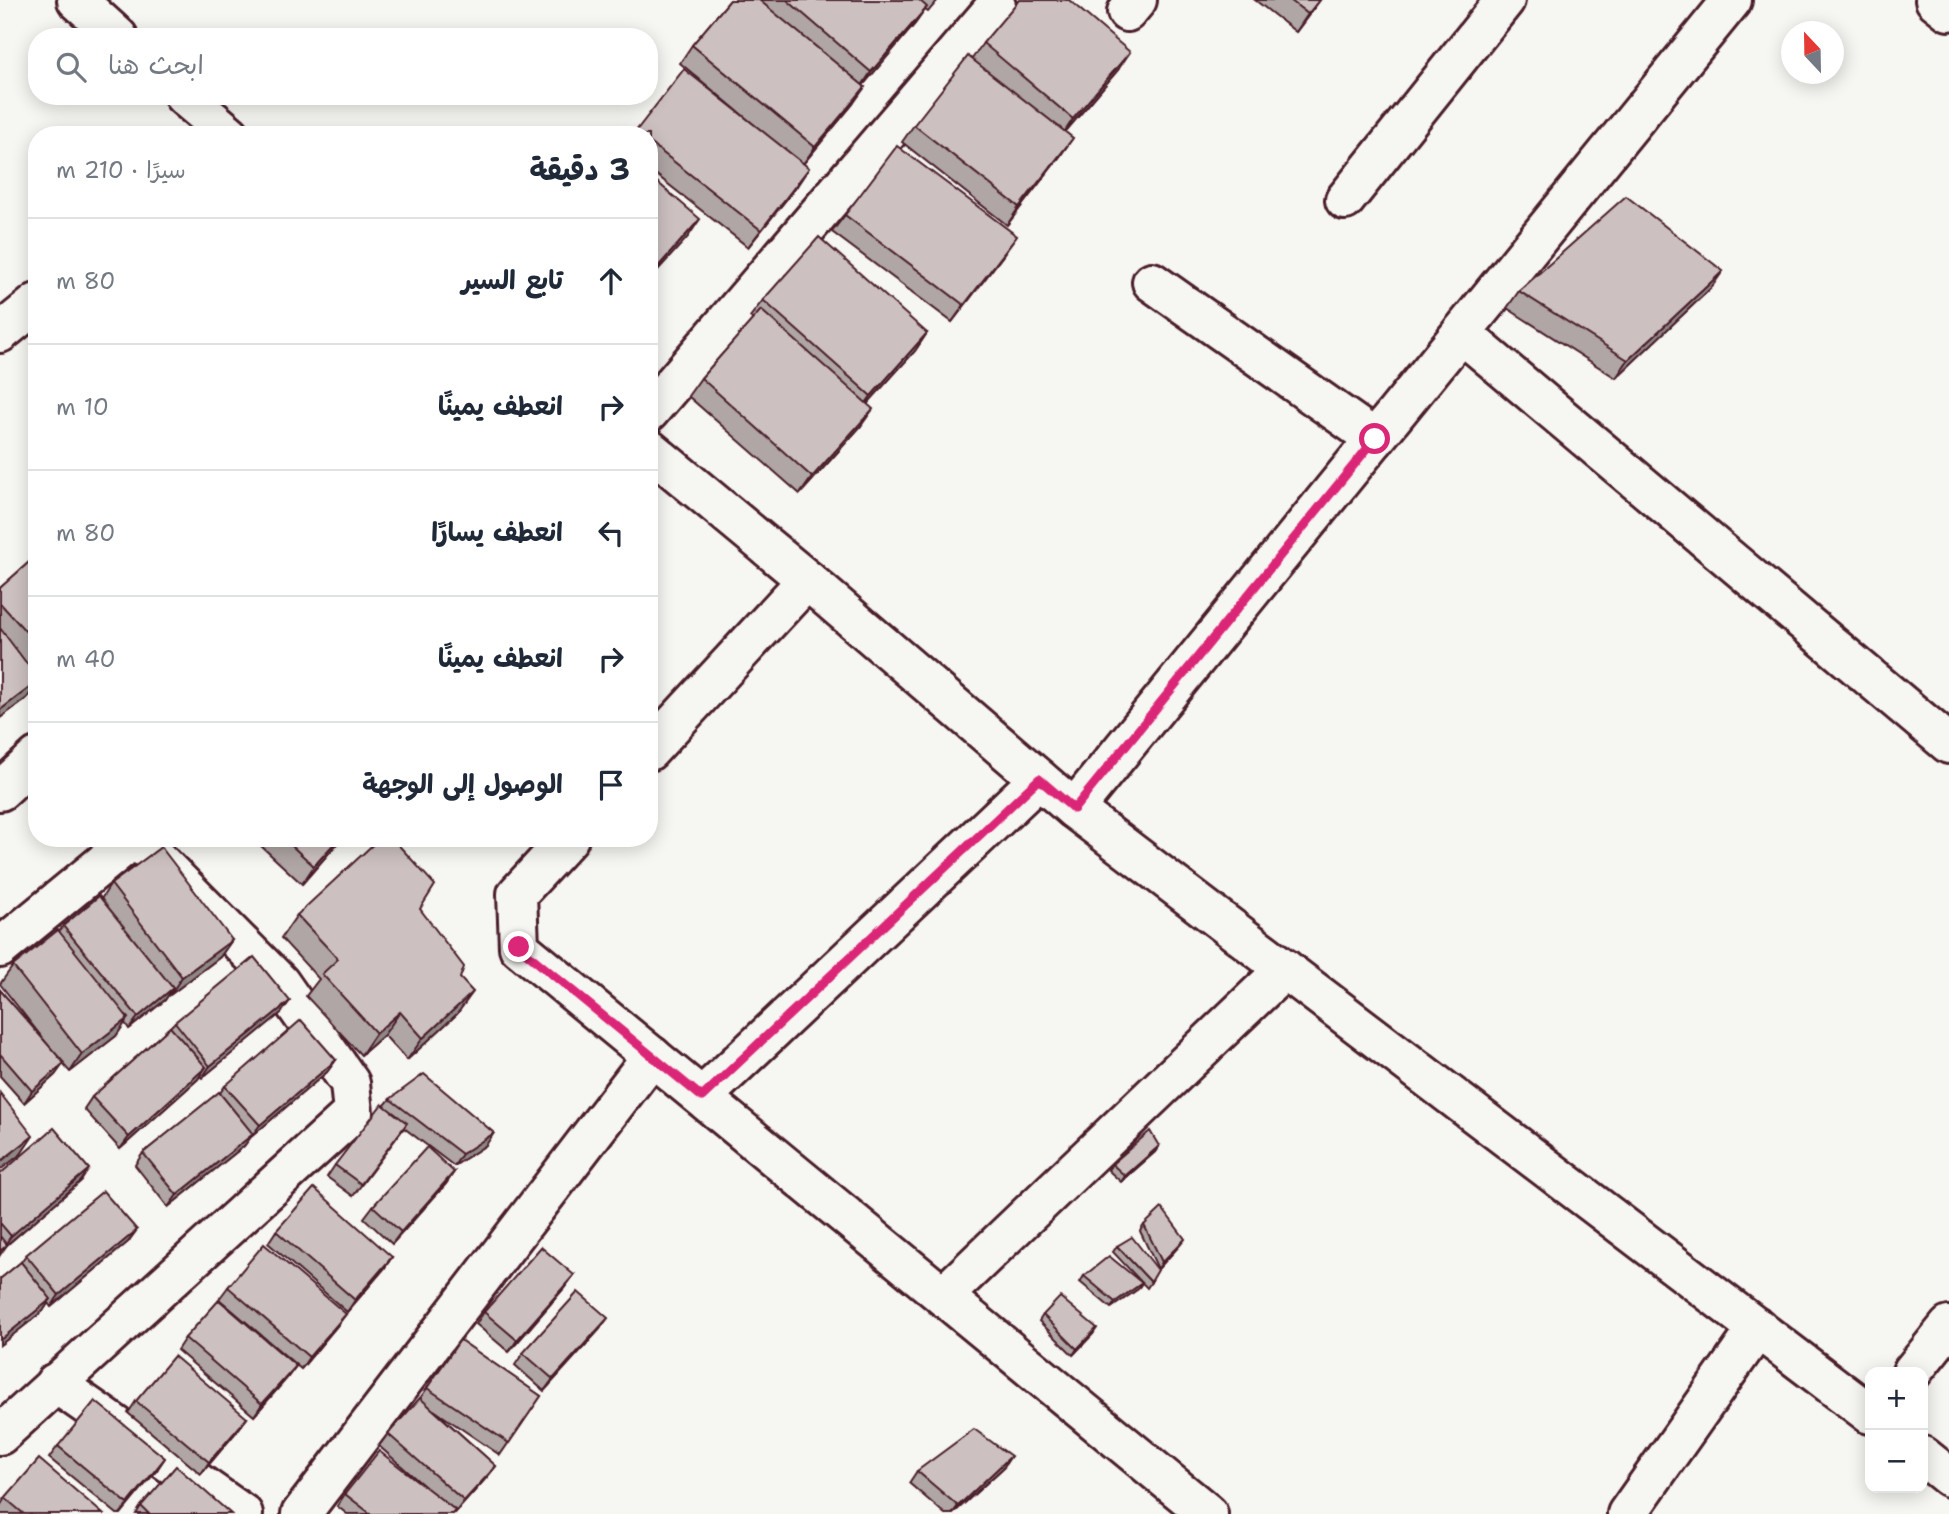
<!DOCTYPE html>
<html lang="ar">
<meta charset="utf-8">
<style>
:root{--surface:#fff;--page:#f6f6f7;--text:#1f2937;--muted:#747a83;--line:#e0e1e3}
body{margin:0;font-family:"Shantell Sans","Playpen Sans Arabic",sans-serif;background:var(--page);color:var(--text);direction:rtl}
.controls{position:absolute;right:21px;bottom:21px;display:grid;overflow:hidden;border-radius:14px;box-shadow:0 4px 18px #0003}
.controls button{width:63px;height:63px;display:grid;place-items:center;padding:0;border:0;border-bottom:2px solid var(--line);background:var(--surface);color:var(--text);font:35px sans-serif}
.compass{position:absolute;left:1781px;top:21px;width:63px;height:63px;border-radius:50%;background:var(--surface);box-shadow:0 4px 18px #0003;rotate:338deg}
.stop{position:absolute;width:21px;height:21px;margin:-16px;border:5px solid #db2777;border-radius:50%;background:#fff}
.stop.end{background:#db2777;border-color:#fff;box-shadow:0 2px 7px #0008}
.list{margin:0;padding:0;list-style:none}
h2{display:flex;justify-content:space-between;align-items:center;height:91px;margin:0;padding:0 28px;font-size:30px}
h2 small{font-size:23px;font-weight:400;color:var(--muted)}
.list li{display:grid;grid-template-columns:46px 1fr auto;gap:21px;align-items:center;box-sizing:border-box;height:126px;padding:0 28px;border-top:2px solid var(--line)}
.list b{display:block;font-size:26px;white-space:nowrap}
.list em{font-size:23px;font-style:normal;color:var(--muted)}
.icon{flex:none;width:38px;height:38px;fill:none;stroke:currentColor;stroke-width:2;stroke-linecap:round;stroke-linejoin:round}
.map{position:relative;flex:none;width:1949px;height:1514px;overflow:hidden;direction:ltr}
.search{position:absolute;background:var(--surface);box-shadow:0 4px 18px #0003;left:28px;top:28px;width:630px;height:77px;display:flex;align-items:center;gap:18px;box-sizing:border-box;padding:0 24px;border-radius:28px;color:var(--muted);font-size:26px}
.panel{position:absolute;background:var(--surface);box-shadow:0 4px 18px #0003;left:28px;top:126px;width:630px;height:721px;border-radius:28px;direction:rtl}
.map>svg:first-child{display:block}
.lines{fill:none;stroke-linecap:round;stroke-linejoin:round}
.minor-casing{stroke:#4a1f2b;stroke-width:44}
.minor{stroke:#f6f6f2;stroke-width:38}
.wall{fill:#afa6a5;stroke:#4a1f2b;stroke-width:2}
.shaded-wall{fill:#8f8786;stroke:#4a1f2b;stroke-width:2}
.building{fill:#ccc1c0;stroke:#4a1f2b;stroke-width:2}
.route{stroke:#db2777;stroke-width:9}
</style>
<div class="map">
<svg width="1949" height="1514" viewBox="0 0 1949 1514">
<rect width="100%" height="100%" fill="#f6f6f2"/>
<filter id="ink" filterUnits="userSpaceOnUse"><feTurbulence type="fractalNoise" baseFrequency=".0143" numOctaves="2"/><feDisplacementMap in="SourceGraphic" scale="14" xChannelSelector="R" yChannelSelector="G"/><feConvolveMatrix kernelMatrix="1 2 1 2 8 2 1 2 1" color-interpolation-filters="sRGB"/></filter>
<g filter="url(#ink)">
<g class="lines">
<g class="minor-casing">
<g id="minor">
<polyline points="77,0 118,37"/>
<polyline points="1935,0 1949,11"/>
<polyline points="1127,12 1137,0"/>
<polyline points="184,96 230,135"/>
<polyline points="1345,200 1505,0"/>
<polyline points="1152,282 1375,439"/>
<polyline points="0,333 37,303"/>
<polyline points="1461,333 1949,744"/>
<polyline points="649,412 996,6"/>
<polyline points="649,449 807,580 1074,809 1870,1414"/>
<polyline points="649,751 807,580"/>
<polyline points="0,791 37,757"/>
<polyline points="1074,809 1732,0"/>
<polyline points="569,838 517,894 519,947 1208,1514"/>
<polyline points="0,948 134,838"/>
<polyline points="702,1097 1039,779"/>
<polyline points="943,1296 1285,969"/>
<polyline points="1912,1372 1949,1326"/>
<polyline points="55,1383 243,1514"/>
<polyline points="0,1435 353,1113 350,1083 280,983 136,838"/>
<polyline points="1923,1456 1949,1477"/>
<polyline points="301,1514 652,1056"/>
<polyline points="1627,1514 1758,1328"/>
</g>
</g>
<use href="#minor" class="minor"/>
</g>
<g class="wall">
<polygon points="730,0 938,0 928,12 925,10 915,24 863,85 853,104 803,164 797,186 748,247 649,169 649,135 633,135 636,131 769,137 680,63 692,45"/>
<polygon points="1255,0 1320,0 1296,32"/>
<polygon points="983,43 1118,70 1065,132 1061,155 1007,225 902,142 914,125 972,59"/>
<polygon points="845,215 1004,254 952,322 832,232"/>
<polygon points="1711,288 1616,378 1507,308 1519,291"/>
<polygon points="763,300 927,333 915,351 867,404 861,426 800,494 688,396 701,378 753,320 750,317"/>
<polygon points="37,555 37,675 29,666 27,698 0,718 0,588"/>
<polygon points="263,838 342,838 302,884 259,844"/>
<polygon points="111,884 232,940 220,957 170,995 169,994 165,1000 129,1029 125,1023 116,1036 70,1072 63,1064 55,1075 24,1103 0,1076 0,990 52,1050 0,984 13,966 59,932 63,926 101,899"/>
<polygon points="420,909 460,978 457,1014 407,1060 384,1035 361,1055 306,996 319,979 281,938 297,915"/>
<polygon points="281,1013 202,1078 200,1076 198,1079 120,1149 84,1109 92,1097 170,1027 175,1022"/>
<polygon points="336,1060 327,1072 251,1137 244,1146 168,1207 135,1165 143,1153 220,1093 225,1086"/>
<polygon points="390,1099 486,1145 454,1166 404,1128 353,1196 327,1177 335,1165"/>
<polygon points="1159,1146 1155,1152 1121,1182 1108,1170 1112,1164"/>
<polygon points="454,1172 446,1184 392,1244 364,1218 373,1206"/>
<polygon points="0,1174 81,1181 7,1245 0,1255"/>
<polygon points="1144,1225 1180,1245 1158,1269 1140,1231"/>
<polygon points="276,1231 392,1257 384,1269 347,1312 268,1243"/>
<polygon points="128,1242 51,1307 48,1303 43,1311 0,1345 0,1279 20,1263 26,1255"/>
<polygon points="1117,1246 1151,1282 1147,1288 1113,1252"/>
<polygon points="574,1275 565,1287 509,1352 476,1324 484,1312"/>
<polygon points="1084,1276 1138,1289 1111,1308 1080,1282"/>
<polygon points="228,1287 346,1314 337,1326 301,1369 219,1299"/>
<polygon points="1043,1315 1093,1334 1073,1355 1039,1321"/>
<polygon points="599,1330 544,1391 515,1365 523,1353"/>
<polygon points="185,1338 296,1366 287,1378 254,1416 177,1350"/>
<polygon points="460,1340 541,1396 500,1455 434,1410 496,1466 487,1477 455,1513 454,1512 452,1514 347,1514 337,1506 345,1494 424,1486 379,1446 388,1434 419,1400"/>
<polygon points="136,1401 247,1418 238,1430 201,1474 128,1413"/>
<polygon points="58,1446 157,1470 121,1514 117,1514 49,1458"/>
<polygon points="1003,1468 953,1514 945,1514 909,1483 917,1471"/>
<polygon points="5,1498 103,1514 1,1514 0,1513 0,1506"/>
<polygon points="141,1506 231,1514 136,1514"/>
</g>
<g class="shaded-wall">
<polygon points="1319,0 1320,0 1296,32 1308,14"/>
<polygon points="927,7 915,24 859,90 871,72"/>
<polygon points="1130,52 1118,70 1061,137 1073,119"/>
<polygon points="865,87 853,104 803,164 815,147"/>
<polygon points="1073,138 1061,155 1007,225 1019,207"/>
<polygon points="809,168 797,186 748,247 761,230"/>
<polygon points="700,219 688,237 649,280 649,277"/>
<polygon points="1017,236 1004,254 952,322 964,305"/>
<polygon points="1723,271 1711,288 1616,378 1628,360"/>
<polygon points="927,333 915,351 859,413 871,396"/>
<polygon points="873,409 861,426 800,494 812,477"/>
<polygon points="37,682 37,684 27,698 0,718 0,710"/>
<polygon points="339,838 342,838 302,884 314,866"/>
<polygon points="232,940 220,957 170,995 182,977"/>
<polygon points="173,988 165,1000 129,1029 138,1017"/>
<polygon points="473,992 457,1014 407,1060 423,1038"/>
<polygon points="290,1001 281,1013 202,1078 210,1066"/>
<polygon points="400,1012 384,1035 361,1055 376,1033"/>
<polygon points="128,1018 116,1036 70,1072 82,1054"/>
<polygon points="336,1060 327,1072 251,1137 260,1125"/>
<polygon points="64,1063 55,1075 24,1103 32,1091"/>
<polygon points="206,1067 198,1079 120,1149 129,1137"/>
<polygon points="494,1133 486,1145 454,1166 462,1154"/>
<polygon points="253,1134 244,1146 168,1207 177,1195"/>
<polygon points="33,1136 21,1154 0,1170 0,1162"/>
<polygon points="1159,1146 1155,1152 1121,1182 1125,1176"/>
<polygon points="89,1169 81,1181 3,1248 11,1236"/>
<polygon points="454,1172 446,1184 392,1244 401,1232"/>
<polygon points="137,1230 128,1242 51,1307 59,1295"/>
<polygon points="1185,1239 1180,1245 1158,1269 1162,1262"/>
<polygon points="392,1257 384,1269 347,1312 355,1300"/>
<polygon points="574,1275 565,1287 509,1352 517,1340"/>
<polygon points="1142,1283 1138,1289 1111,1308 1115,1302"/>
<polygon points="51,1299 43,1311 0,1345 0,1340"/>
<polygon points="346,1314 337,1326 301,1369 309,1357"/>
<polygon points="608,1318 599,1330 544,1391 553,1379"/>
<polygon points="1097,1328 1093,1334 1073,1355 1077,1349"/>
<polygon points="296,1366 287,1378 254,1416 262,1404"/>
<polygon points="247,1418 238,1430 201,1474 209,1462"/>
<polygon points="1011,1456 1003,1468 952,1514 958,1506"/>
<polygon points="165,1458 157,1470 120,1514 128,1504"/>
<polygon points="496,1466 487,1477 455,1513 464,1501"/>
</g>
<g class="building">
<polygon points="730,0 759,0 865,87 815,147 692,45"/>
<polygon points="787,0 919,0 927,7 871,72"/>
<polygon points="1019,0 1069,0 1130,52 1073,119 983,43"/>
<polygon points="1290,0 1319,0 1308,14"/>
<polygon points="968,56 1073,138 1019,207 914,125"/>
<polygon points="684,69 809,168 761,230 649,142 649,135 641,135 636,131"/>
<polygon points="897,146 1017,236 964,305 845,215"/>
<polygon points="649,175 700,219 649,277"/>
<polygon points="1626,196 1723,271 1628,360 1519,291"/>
<polygon points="819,237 927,333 871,396 763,300"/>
<polygon points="761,310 873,409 812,477 701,378"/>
<polygon points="37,555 37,644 0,603 0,588"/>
<polygon points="0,628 37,677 37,682 0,710"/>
<polygon points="283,838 339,838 314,866"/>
<polygon points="380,838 392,838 435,885 420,909 464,967 460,978 473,992 423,1038 400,1012 376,1033 322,974 338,959 297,915"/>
<polygon points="161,847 232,940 182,977 111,884"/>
<polygon points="99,896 173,988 138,1017 63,926"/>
<polygon points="58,930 128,1018 82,1054 13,966"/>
<polygon points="254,957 290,1001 210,1066 175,1022"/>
<polygon points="0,990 64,1063 32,1091 0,1054"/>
<polygon points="301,1020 336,1060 260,1125 225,1086"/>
<polygon points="170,1027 206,1067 129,1137 92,1097"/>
<polygon points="424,1074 494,1133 462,1154 390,1099"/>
<polygon points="219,1092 253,1134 177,1195 143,1153"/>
<polygon points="0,1093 33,1136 0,1162"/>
<polygon points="382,1104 407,1123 361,1184 335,1165"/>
<polygon points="54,1128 89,1169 11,1236 0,1223 0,1174"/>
<polygon points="1150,1131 1159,1146 1125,1176 1112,1164"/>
<polygon points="427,1147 454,1172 401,1232 373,1206"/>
<polygon points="314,1188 392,1257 355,1300 276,1231"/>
<polygon points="103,1191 137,1230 59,1295 26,1255"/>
<polygon points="1162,1208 1185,1239 1162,1262 1144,1225"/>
<polygon points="0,1236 7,1245 0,1251"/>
<polygon points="1132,1237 1158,1270 1151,1282 1117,1246"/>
<polygon points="264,1244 346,1314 309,1357 228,1287"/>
<polygon points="541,1247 574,1275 517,1340 484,1312"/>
<polygon points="1109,1256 1142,1283 1115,1302 1084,1276"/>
<polygon points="21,1262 51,1299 0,1340 0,1279"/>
<polygon points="578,1292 608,1318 553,1379 523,1353"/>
<polygon points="1060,1297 1097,1328 1077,1349 1043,1315"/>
<polygon points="219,1300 296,1366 262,1404 185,1338"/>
<polygon points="460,1340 541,1396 509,1443 427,1388"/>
<polygon points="174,1356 247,1418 209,1462 136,1401"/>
<polygon points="420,1398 496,1466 464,1501 388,1434"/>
<polygon points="95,1401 165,1458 128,1504 58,1446"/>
<polygon points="974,1429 1011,1456 958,1506 917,1471"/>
<polygon points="379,1451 455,1510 452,1514 371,1514 345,1494"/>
<polygon points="39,1459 103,1514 24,1514 5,1498"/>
<polygon points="176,1466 231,1514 149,1514 141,1506"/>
</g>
</g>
<g class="lines" filter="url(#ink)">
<polyline class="route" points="519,947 702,1097 1039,779 1074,809 1375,439"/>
</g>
</svg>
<div class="controls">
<button>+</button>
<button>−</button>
</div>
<svg class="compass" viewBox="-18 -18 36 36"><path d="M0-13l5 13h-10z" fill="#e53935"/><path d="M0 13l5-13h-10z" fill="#747a83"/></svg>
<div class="stop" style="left:1375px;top:439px"></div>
<div class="stop end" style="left:519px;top:947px"></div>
<div class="search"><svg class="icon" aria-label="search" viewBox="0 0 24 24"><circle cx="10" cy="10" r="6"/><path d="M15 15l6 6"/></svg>ابحث هنا</div>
<section class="panel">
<h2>3 دقيقة<small>سيرًا · 210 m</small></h2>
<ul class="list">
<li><svg class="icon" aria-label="ahead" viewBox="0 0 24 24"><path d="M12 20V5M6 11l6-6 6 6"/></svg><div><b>تابع السير</b></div><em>80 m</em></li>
<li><svg class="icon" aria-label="right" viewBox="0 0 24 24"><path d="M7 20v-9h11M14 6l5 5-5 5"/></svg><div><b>انعطف يمينًا</b></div><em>10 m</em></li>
<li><svg class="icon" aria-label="left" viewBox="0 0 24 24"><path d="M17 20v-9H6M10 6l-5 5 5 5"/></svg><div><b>انعطف يسارًا</b></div><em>80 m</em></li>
<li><svg class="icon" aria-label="right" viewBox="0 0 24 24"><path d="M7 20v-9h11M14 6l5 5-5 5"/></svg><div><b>انعطف يمينًا</b></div><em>40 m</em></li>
<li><svg class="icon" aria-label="arrive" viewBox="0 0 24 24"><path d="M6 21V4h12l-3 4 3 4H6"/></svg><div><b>الوصول إلى الوجهة</b></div></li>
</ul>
</section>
</div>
